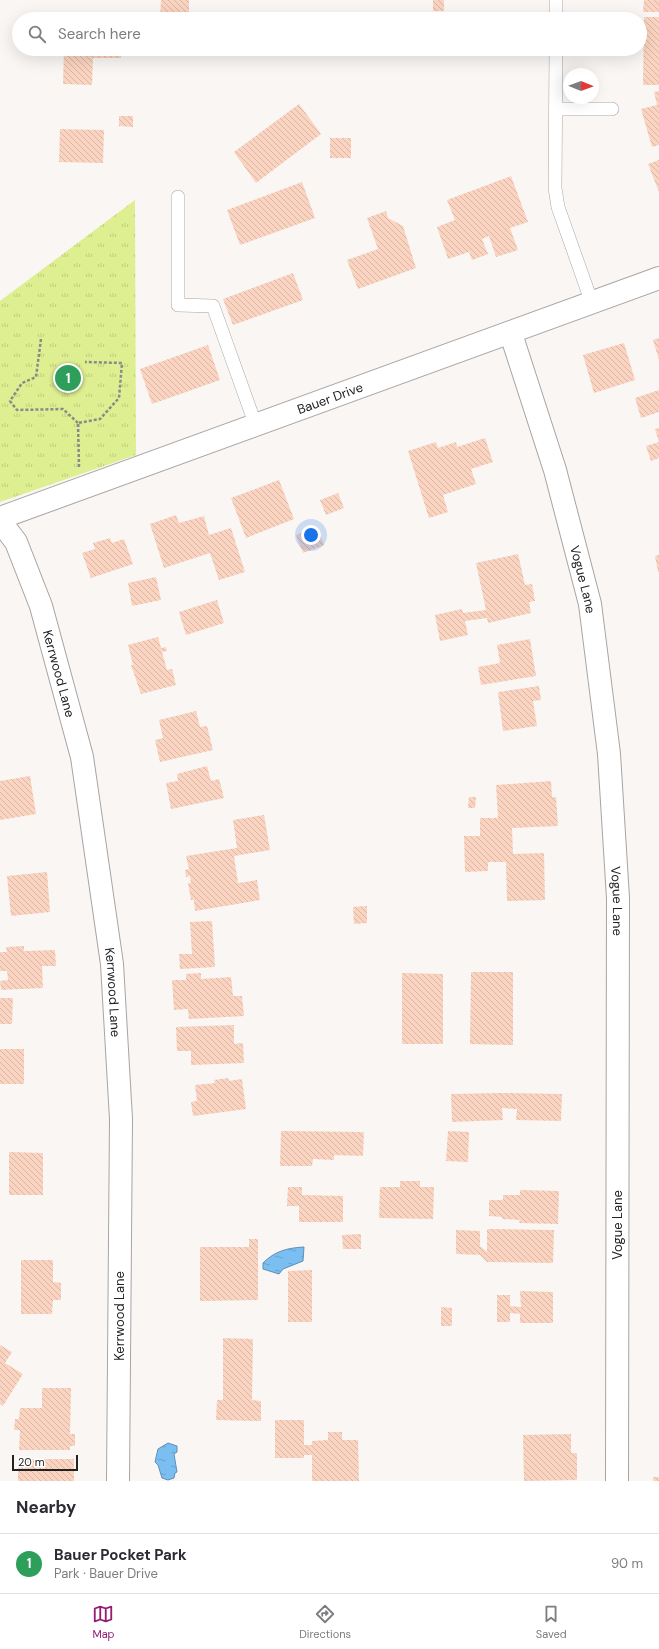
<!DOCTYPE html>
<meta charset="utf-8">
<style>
:root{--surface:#fff;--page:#f7f7f7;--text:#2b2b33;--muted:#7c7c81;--line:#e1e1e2;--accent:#961b75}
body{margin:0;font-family:"DM Sans",sans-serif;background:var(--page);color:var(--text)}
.compass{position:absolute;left:563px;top:68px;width:36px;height:36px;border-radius:50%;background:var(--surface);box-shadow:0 4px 16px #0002;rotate:91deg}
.scale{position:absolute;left:12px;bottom:10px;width:66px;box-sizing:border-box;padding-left:4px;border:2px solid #232121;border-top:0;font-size:11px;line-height:14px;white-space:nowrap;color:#232121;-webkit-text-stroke:3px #fff;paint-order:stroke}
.you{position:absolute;left:311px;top:535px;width:14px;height:14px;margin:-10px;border:3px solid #fff;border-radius:50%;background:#1a73e8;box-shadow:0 0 0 6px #1a73e833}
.badge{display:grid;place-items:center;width:26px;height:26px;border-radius:50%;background:var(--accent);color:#fff;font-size:13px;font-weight:700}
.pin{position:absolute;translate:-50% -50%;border:2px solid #fff;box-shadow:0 1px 4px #0006}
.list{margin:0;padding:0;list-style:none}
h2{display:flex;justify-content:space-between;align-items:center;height:52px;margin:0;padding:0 16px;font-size:17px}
h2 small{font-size:13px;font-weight:400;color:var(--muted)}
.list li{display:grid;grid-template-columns:26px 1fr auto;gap:12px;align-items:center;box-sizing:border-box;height:60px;padding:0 16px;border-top:1px solid var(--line)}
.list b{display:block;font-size:15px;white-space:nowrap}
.list p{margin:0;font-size:13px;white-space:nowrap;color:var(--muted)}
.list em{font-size:13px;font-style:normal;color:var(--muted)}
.icon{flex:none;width:22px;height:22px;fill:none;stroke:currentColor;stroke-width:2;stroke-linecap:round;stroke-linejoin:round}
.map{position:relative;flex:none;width:659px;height:1481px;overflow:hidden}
.search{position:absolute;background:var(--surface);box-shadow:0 4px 16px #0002;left:12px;right:12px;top:12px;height:44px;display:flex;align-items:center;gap:10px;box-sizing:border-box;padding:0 14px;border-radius:22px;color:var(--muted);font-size:15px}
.sheet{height:112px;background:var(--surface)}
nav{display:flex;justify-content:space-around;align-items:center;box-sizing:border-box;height:56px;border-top:1px solid var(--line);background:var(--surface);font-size:11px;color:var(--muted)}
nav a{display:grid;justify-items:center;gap:2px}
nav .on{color:var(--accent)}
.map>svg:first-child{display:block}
.grass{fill:url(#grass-tufts)}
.water{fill:url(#water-ripples);stroke:#608fb3}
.building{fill:url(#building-back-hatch)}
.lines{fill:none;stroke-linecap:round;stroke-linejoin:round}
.lane-casing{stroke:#a8a4a2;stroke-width:14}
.street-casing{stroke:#a8a4a2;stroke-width:24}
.path{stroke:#8c8988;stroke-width:2.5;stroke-dasharray:3 2;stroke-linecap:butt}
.lane{stroke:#fff;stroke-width:13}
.street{stroke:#fff;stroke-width:22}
.labels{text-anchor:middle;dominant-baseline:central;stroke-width:3;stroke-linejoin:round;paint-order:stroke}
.street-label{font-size:13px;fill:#232121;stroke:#fff}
</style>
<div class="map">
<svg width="659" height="1481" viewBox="0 0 659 1481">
<defs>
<pattern id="grass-tufts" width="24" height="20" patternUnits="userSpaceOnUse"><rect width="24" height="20" fill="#ddef90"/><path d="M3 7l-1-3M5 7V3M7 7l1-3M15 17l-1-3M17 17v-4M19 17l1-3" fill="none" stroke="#bdcd7c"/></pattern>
<pattern id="water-ripples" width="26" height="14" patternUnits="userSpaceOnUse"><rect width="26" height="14" fill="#7abef2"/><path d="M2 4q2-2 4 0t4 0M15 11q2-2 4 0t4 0" fill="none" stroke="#69a3cf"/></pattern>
<pattern id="building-back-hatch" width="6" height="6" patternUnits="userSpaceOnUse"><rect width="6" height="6" fill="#fad4c0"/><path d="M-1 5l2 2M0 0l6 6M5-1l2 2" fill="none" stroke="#d6b6a5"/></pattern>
</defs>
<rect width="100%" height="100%" fill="#faf6f4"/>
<polygon class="grass" points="135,200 136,455 0,502 0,301"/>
<g class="water">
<path d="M304,1247L303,1261L283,1269L279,1274L263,1269V1263C275,1251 287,1248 304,1247Z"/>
<polygon points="168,1443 177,1446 177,1452 174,1454 177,1472 175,1473 174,1478 168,1480 162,1478 158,1465 155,1462 158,1449"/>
</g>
<g class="building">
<polygon points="161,0 189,0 189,19 160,19"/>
<rect x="433" y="0" width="11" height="11"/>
<polygon points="644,0 659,0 659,12 643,12"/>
<rect x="71" y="16" width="24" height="3"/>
<polygon points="644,17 659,17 659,85 643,85"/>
<polygon points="64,49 121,49 121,58 93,58 92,85 63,84"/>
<polygon points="659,91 659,145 652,147 641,109 657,105 654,92"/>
<polygon points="299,104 321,134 256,183 234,152"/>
<polygon points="119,116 133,116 133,127 119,126"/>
<polygon points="60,129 104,130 103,163 59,162"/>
<rect x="330" y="138" width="21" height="20"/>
<polygon points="659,160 659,192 648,164"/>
<polygon points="511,176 528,222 510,228 518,250 496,257 489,236 482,239 488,254 472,260 469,252 448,259 437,227 455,220 447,200"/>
<polygon points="302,182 315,218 240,245 227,210"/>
<polygon points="386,211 388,218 403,226 416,268 358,289 347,260 378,249 367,218"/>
<polygon points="293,273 303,300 233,325 223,299"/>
<polygon points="659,338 659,360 653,340"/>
<polygon points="624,343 635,380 594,393 583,355"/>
<polygon points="208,345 220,380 152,404 140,369"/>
<polygon points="659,390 659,412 641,418 635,398"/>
<polygon points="659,428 659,458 651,461 646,446 659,442 655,429"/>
<polygon points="485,438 493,462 471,469 476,484 443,495 448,512 429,518 408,451 436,442 438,448 456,442 457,447"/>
<polygon points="279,480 294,519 246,538 231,498"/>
<polygon points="338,493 344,508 326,515 320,500"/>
<polygon points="176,515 179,523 204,516 209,535 231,528 245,572 219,580 210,553 164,568 150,524"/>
<polygon points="317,527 324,545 303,553 296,535"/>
<polygon points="110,538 112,543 124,539 133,564 91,578 82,553 95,549 93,543"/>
<polygon points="518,554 525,585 532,584 535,601 529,602 531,613 488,623 487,618 465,621 468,635 440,641 435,615 462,609 463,613 486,610 476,563"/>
<polygon points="659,555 659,572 658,572 655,556"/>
<polygon points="156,577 161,600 132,606 128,583"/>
<polygon points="217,600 224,623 186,635 179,612"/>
<polygon points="158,637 161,648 166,647 167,651 162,652 167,670 172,669 176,685 141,694 131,665 133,665 128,645"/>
<polygon points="530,639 536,676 481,685 478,667 500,663 497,645"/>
<polygon points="539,686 541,700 533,701 537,726 503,731 498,692"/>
<polygon points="196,711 200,727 207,726 213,750 160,762 155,740 163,738 159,720"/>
<polygon points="207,766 211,781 219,779 224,798 171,809 166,783 178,781 177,774"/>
<polygon points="30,776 36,814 0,820 0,781"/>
<polygon points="551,781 552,797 556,797 558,826 512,828 513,854 544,853 545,900 507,901 506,862 488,862 488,871 465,872 464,836 480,836 480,818 498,818 496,785"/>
<polygon points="469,797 476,797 475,808 468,808"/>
<polygon points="264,815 270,850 234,856 238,883 257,880 260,900 195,911 194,900 191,900 188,883 191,883 190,876 186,877 185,870 189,869 186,856 237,848 233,820"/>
<polygon points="47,872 50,912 11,916 7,876"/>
<polygon points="367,906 367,923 354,924 353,907"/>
<polygon points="212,921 215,967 180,969 179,954 192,954 190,922"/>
<polygon points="24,946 24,951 55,950 56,966 42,966 43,988 1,990 0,981 8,980 7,971 0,971 0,952 7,952 6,947"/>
<polygon points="471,972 513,972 513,1045 470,1044"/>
<polygon points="201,973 201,979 231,977 233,996 242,996 244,1016 189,1019 188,1009 174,1010 172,980 186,980 186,974"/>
<polygon points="402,973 443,974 443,1044 402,1044"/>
<polygon points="0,998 13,998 12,1024 0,1024"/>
<polygon points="234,1025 234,1044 243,1043 244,1063 191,1065 191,1051 177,1051 176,1027"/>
<rect x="0" y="1049" width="24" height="35"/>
<polygon points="228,1078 229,1081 242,1079 246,1109 193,1116 191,1102 197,1101 195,1085 215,1083 214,1080"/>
<polygon points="501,1093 562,1094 561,1121 516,1120 517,1109 502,1108 503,1120 452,1122 451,1094"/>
<polygon points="281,1131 364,1132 363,1156 334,1155 334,1160 313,1159 312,1166 280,1166"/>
<polygon points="448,1131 469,1132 468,1162 446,1161"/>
<polygon points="9,1152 43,1153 43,1195 9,1195"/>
<polygon points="400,1181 420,1181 420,1187 434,1187 433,1219 379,1218 380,1187 400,1187"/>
<polygon points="288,1187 302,1187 302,1195 343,1196 343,1222 299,1222 299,1206 287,1206"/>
<polygon points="520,1190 559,1191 558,1224 519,1223 520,1220 502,1219 502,1217 489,1216 489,1200 503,1200 503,1195 520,1195"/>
<polygon points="487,1229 554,1230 553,1263 487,1262 480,1255 456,1254 456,1230 480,1231 480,1246 487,1252"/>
<polygon points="361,1234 361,1249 343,1249 342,1235"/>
<polygon points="249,1239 258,1239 258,1300 200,1301 200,1247 249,1247"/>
<polygon points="21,1260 53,1260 53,1282 61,1283 61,1300 53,1300 52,1314 21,1314"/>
<polygon points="312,1270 312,1322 288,1322 288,1271"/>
<polygon points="520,1291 553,1292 553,1323 520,1323 520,1314 510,1313 510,1322 497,1322 497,1295 510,1295 510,1306 521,1307"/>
<polygon points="441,1307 452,1308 452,1326 441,1326"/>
<polygon points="223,1338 253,1339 252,1400 261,1401 261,1421 216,1420 217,1400 223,1400"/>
<polygon points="0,1345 12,1352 5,1363 23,1374 3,1406 0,1404"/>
<polygon points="42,1388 71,1388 70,1434 75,1434 75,1446 70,1446 70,1450 19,1450 20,1430 14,1430 15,1419 19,1419 20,1408 42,1408"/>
<polygon points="275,1420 304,1420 304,1445 312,1445 312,1441 328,1440 328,1432 342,1432 342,1440 358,1440 359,1481 312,1481 312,1455 304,1455 304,1458 275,1458"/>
<polygon points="571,1434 571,1453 577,1453 577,1480 524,1481 523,1435"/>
<rect x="18" y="1459" width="56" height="22"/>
<rect x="653" y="1477" width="6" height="4"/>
</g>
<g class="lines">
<g class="lane-casing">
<g id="lane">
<polyline points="556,19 556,0"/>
<polyline points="556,49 555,188 558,207 592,303"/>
<polyline points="556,109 612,109"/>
<polyline points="178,197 178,305 213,306 256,426"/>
</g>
</g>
<g class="street-casing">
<g id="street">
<path id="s1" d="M511,334L555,470L590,604L609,754L618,898L617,1481"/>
<path id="s2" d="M0,518L659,278"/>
<path id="s3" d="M0,521L16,542L41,606L82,757L112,964L121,1119L118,1481"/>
</g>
</g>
<g class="path">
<polyline points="41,339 36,377 22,383 10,401 17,410 63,409 78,423"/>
<polyline points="79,467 78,423 100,419 119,398 122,363 85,362"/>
</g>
<use href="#lane" class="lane"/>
<use href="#street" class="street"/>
</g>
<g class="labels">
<g class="street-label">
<text stroke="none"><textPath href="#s2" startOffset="351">Bauer Drive</textPath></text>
<text stroke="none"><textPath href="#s1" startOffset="256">Vogue Lane</textPath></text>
<text stroke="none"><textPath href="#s3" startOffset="165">Kerrwood Lane</textPath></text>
<text stroke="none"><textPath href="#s1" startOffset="580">Vogue Lane</textPath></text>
<text stroke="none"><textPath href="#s3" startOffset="489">Kerrwood Lane</textPath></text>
<text transform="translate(617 1225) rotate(-90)">Vogue Lane</text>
<text transform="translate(119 1316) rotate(-90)">Kerrwood Lane</text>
</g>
</g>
</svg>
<svg class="compass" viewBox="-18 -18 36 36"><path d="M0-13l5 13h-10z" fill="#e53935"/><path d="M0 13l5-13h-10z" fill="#7c7c81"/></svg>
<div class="scale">20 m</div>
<div class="you"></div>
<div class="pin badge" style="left:68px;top:378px;background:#2e9e5b">1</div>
<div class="search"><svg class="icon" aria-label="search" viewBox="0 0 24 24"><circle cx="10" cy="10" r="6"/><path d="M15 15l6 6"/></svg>Search here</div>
</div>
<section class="sheet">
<h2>Nearby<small></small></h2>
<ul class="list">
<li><span class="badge" style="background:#2e9e5b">1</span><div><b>Bauer Pocket Park</b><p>Park · Bauer Drive</p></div><em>90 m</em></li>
</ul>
</section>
<nav>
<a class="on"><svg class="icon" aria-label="map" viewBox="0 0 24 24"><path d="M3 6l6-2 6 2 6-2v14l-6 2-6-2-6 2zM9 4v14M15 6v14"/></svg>Map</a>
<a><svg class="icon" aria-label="directions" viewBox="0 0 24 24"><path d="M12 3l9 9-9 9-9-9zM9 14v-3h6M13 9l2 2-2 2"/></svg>Directions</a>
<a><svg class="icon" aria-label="saved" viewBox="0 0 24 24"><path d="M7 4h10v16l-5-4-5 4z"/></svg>Saved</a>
</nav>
